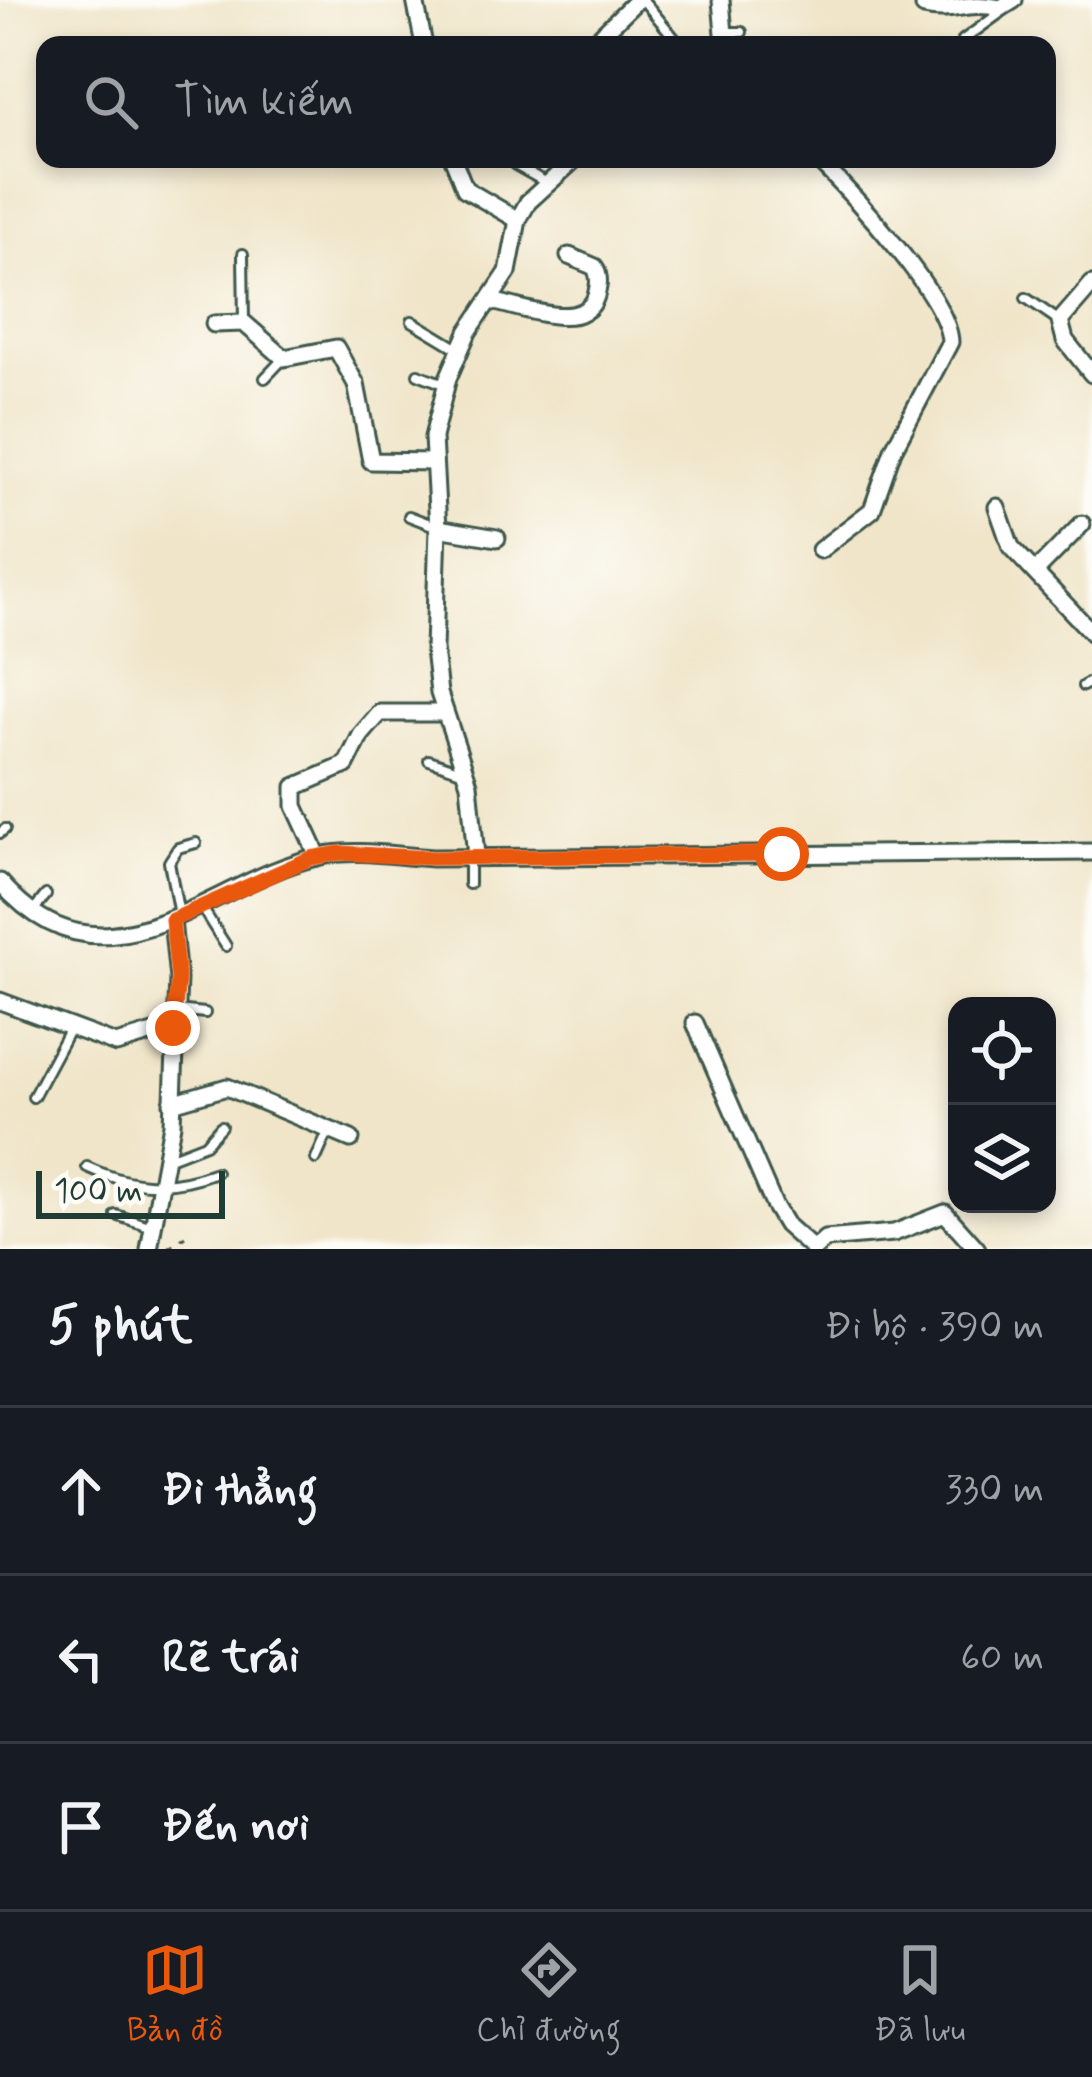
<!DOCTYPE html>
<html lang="vi">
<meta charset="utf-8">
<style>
:root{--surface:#171b24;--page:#242831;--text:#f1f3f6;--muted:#9ea1a6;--line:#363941;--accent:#ea580c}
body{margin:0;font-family:Mynerve,sans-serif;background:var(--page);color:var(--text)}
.controls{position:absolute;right:36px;bottom:36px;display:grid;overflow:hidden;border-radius:24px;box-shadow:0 6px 18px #0003}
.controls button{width:108px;height:108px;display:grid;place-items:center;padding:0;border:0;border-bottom:3px solid var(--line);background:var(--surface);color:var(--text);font:60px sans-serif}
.scale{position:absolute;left:36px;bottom:30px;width:189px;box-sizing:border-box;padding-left:12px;border:6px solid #1f3d34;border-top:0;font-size:33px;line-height:42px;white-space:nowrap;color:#1f3d34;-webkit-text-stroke:9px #fdfcf7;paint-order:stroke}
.stop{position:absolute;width:36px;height:36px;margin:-27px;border:9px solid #ea580c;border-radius:50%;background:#fff}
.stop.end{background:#ea580c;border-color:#fff;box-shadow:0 3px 12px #0008}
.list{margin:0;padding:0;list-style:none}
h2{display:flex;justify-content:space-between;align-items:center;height:156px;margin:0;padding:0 48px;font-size:51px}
h2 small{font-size:39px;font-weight:400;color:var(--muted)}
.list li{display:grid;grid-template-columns:78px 1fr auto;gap:36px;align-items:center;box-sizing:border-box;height:168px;padding:0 48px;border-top:3px solid var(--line)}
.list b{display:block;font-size:45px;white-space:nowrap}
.list em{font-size:39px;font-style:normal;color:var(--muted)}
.icon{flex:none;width:66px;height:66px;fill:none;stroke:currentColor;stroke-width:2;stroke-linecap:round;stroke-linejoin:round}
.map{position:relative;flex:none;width:1092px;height:1249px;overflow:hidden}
.search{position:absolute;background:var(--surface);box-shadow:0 6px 18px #0003;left:36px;right:36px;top:36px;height:132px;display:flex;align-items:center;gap:30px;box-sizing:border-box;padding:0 42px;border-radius:24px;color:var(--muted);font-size:45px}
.sheet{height:660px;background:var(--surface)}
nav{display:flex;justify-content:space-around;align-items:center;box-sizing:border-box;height:168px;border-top:3px solid var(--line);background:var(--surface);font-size:33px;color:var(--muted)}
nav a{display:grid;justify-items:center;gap:6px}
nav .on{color:var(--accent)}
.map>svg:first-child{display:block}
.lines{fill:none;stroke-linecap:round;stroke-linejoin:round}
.lane-casing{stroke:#3e564a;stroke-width:14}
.street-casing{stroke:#3e564a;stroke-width:21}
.path{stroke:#3e564a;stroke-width:3;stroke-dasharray:9 9;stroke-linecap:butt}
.lane{stroke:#fff;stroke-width:8}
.street{stroke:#fff;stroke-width:15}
.route{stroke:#ea580c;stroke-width:15}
</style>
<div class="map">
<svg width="1092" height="1249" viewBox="0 0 1092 1249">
<rect width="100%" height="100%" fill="#fdfcf7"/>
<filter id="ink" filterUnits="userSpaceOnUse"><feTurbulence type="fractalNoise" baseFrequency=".00833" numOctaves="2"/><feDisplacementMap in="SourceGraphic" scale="24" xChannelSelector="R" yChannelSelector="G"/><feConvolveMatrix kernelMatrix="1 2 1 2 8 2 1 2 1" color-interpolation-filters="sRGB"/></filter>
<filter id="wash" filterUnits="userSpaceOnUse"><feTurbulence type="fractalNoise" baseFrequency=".004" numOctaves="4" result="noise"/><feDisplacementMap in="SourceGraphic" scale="48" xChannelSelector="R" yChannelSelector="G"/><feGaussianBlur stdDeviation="2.7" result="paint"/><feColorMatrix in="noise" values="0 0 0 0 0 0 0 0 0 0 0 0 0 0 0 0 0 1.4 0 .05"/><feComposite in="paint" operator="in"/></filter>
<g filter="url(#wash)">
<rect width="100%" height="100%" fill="#f0e5c9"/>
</g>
<g filter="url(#ink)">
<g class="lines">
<g class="lane-casing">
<g id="lane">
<polyline points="643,0 676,40"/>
<polyline points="724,32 742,32"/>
<polyline points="963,40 1007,8"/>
<polyline points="515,165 547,183"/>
<polyline points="243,254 244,322"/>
<polyline points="1026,298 1058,320"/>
<polyline points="412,321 460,350"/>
<polyline points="418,374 444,384"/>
<polyline points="265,378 283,359"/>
<polyline points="409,516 435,526"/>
<polyline points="1083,686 1092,681"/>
<polyline points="429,760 464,772"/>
<polyline points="0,833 5,829"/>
<polyline points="469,884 469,858"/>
<polyline points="202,908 226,946"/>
<polyline points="32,912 46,895"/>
<polyline points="179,915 169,862 178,848 196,843"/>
<polyline points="176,1010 205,1013"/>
<polyline points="33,1097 70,1028"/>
<polyline points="169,1158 205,1144 221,1126"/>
<polyline points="316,1159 328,1132"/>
<path d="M87,1167C133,1188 168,1190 216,1172"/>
<polyline points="116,1215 152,1227"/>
</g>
</g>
<g class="street-casing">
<g id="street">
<polyline points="415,0 424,45"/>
<polyline points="721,0 725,45"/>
<path d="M924,7C955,14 964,0 1001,8L1014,0"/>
<polyline points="591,45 637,0"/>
<polyline points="453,159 465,189 518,220"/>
<path d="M817,159C850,192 949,297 950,342L893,450L872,510L820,550"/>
<polyline points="1092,284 1060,321 1065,340 1092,374"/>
<path d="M490,301C520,306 584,334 596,296C599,284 600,278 595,267L569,256"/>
<polyline points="214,324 244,323 284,358 336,348 356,384 371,461 434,462"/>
<polyline points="997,507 1011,547 1092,633"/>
<polyline points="438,528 497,538"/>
<polyline points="1035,572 1082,524"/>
<polyline points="318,856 295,806 295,787 346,765 361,735 380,713 445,713"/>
<polyline points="476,856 469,784 439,693 434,649 438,528 433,437 448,378 468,332 508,272 518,220 528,202 575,159"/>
<path d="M0,882C106,1004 208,880 321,856C355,848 396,856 432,858L1092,852"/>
<polyline points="0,1001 116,1044 173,1027"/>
<polyline points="695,1023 774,1205 786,1225 813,1249"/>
<polyline points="172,1103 227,1087 351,1139"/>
<polyline points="149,1249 172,1124 178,979 172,920"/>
<polyline points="814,1249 825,1239 894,1233 945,1213 977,1249"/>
</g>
</g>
<polyline class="path" points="166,1249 185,1236"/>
<use href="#lane" class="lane"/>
<use href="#street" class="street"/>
</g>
</g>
<g class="lines" filter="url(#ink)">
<polyline class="route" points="173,1028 178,979 172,920 311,858 340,853 432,858 782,854"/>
</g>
</svg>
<div class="controls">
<button><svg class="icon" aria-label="locate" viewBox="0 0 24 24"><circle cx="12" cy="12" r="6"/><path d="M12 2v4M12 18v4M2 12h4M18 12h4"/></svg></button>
<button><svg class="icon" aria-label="layers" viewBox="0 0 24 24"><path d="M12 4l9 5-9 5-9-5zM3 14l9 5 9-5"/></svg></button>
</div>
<div class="scale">100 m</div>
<div class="stop" style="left:782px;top:854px"></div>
<div class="stop end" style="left:173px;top:1028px"></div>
<div class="search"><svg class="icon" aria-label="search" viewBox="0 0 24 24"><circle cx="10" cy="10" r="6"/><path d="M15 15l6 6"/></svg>Tìm kiếm</div>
</div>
<section class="sheet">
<h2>5 phút<small>Đi bộ · 390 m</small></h2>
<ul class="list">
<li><svg class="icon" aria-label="ahead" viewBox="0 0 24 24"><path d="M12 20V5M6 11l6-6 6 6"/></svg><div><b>Đi thẳng</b></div><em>330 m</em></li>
<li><svg class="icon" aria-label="left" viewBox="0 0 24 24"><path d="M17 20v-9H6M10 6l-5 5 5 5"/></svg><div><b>Rẽ trái</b></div><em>60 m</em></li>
<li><svg class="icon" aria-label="arrive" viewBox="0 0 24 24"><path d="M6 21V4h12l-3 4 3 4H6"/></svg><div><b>Đến nơi</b></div></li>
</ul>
</section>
<nav>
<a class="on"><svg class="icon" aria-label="map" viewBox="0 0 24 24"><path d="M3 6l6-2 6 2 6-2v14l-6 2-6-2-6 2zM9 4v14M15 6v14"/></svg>Bản đồ</a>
<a><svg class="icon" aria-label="directions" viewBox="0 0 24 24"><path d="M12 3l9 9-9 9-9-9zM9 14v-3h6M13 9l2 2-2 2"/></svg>Chỉ đường</a>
<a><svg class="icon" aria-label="saved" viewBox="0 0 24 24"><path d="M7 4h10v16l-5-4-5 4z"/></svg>Đã lưu</a>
</nav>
